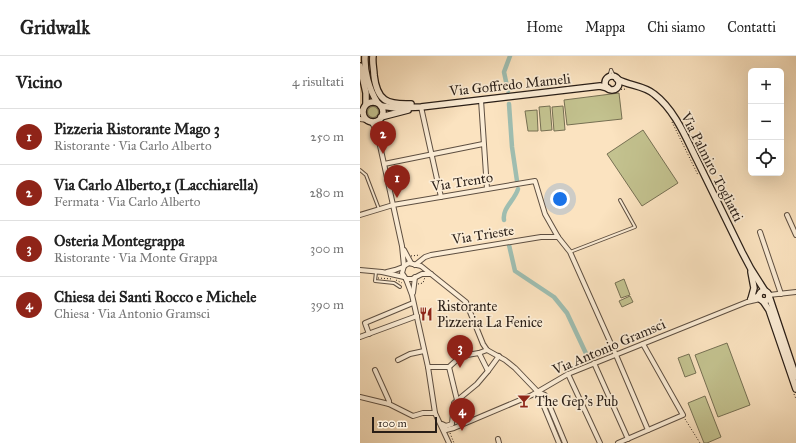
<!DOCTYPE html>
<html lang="it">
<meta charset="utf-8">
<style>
:root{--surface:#fff;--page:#f2f2f2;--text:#222;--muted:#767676;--line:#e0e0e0;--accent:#8f2418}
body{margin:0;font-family:"IM FELL Great Primer",serif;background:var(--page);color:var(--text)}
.controls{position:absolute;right:12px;top:12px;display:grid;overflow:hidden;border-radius:6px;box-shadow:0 4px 16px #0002}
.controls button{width:36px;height:36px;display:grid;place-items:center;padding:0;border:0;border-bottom:1px solid var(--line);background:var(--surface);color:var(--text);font:20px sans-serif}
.scale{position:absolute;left:12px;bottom:10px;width:65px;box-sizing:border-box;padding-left:4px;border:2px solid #291e17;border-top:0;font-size:11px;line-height:14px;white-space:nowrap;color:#291e17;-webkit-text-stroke:3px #fcedd6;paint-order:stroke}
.you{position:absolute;left:200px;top:143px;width:14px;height:14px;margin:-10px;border:3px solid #fff;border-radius:50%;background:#1a73e8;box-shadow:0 0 0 6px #1a73e833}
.badge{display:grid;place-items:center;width:26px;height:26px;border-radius:50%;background:var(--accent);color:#fff;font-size:13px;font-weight:700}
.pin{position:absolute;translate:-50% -33px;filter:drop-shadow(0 1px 2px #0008)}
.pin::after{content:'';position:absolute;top:21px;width:14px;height:12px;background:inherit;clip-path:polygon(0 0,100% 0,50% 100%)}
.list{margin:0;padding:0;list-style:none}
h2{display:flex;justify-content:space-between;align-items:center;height:52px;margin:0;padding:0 16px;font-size:17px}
h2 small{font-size:13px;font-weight:400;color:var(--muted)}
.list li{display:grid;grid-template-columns:26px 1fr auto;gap:12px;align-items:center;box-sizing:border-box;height:56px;padding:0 16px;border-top:1px solid var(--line)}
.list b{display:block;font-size:15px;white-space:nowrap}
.list p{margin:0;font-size:13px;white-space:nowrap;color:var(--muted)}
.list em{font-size:13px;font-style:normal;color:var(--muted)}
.icon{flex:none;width:22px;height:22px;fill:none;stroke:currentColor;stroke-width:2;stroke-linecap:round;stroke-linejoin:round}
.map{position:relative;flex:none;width:436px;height:387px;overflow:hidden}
header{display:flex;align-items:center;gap:24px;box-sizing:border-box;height:56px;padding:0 20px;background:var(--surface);border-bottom:1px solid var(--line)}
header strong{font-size:19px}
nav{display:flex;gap:22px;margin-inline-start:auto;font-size:14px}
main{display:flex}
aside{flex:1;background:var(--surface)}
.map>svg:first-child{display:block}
.green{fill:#c3c28f;stroke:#767053}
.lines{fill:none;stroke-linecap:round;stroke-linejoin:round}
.canal{stroke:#9fbeb1;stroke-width:4.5}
.lane-casing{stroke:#5e4f41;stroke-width:4}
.street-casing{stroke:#5e4f41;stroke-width:6}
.secondary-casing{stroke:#291e17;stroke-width:8}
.path{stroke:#291e17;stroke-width:1;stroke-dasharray:1 2;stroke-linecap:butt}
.lane{stroke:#fcedd6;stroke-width:2}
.street{stroke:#fcedd6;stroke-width:4}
.secondary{stroke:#fcedd6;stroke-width:5.5}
.labels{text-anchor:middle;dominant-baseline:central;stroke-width:3.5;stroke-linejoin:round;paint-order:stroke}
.street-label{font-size:14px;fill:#291e17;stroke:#fcedd6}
.poi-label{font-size:14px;fill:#291e17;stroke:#fcedd6;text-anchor:start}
</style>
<header>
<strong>Gridwalk</strong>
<nav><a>Home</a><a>Mappa</a><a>Chi siamo</a><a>Contatti</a></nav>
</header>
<main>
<aside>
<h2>Vicino<small>4 risultati</small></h2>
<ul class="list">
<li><span class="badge">1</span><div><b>Pizzeria Ristorante Mago 3</b><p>Ristorante · Via Carlo Alberto</p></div><em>250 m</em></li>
<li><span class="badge">2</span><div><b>Via Carlo Alberto,1 (Lacchiarella)</b><p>Fermata · Via Carlo Alberto</p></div><em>280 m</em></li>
<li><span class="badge">3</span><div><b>Osteria Montegrappa</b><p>Ristorante · Via Monte Grappa</p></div><em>300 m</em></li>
<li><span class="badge">4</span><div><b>Chiesa dei Santi Rocco e Michele</b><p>Chiesa · Via Antonio Gramsci</p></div><em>390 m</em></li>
</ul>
</aside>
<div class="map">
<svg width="436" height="387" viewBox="0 0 436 387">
<rect width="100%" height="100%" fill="#fbe3c0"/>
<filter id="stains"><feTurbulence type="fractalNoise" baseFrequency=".005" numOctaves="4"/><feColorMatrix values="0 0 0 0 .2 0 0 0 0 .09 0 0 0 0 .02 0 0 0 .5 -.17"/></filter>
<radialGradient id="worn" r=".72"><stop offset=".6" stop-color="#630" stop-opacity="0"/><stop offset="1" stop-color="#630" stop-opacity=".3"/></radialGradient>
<g class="green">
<polygon points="259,37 262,63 207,69 204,44"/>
<polygon points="190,50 192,74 181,75 179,51"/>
<polygon points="203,50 205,74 194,75 192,51"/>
<circle cx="13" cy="56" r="5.5"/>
<polygon points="177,54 178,75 168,75 165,55"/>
<polygon points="283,74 318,127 282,150 247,98"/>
<polygon points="264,223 270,239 261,242 255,227"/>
<polygon points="270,240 273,246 262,251 259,245"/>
<polygon points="367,287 390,349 358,361 335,299"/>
<polygon points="329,298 336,317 325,321 318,302"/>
<polygon points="345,340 361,381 347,387 344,387 328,347"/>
</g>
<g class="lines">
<g class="canal">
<polyline points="148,35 144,16 150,0"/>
<polyline points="149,48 152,91 157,125"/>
<path d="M144,164C142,152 155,144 158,133"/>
<polyline points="149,189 155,215 194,241 207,257 230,306"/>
</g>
<g class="lane-casing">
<g id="lane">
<polyline points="251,14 254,20"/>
<polyline points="249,21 251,14"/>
<polyline points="0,114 6,119 19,153"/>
<polyline points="210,196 275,171 260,144"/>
<polyline points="16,216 15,225 34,227 40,231"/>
</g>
</g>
<g class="street-casing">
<g id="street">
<polyline points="121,44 127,133"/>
<polyline points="61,51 81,141"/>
<polyline points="0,56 3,53"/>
<polyline points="0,63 7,64"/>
<polyline points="11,65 16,74"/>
<polyline points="18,65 17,76 42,190 44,210"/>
<polyline points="24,108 123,88"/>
<polyline points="0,159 33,149 175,125 185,158 198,181 210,196 256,299 288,374"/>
<polyline points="427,159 436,179"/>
<polyline points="400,176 421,238"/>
<polyline points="44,194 51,207"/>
<polyline points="55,209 65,201 71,199 181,181 198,181"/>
<polyline points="0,214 22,216 44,221"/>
<polyline points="27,216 35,214 43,211"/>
<polyline points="46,223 52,223 62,218 71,218"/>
<polyline points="53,237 55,221"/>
<polyline points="409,239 436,236"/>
<polyline points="390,243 399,239"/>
<polyline points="9,278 5,267 53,247"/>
<polyline points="0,281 57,260"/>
<polyline points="127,294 119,297 128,315 139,300"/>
<polyline points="38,304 50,298 64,295"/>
<polyline points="234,307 268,383"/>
<polyline points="68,311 89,311 101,300 119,297"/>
<polyline points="89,311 97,344"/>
<polyline points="15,314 29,345 29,348"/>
<polyline points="208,318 240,387"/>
<polyline points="178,336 185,339 205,387"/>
<polyline points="0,341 29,348 53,360 63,357 75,357"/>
<polyline points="82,368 86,370 92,368 94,347 117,328 128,315"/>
<polyline points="83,370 86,374 94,372 172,339 208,318 387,246 400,243"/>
<polyline points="138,383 139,387"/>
<polyline points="89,387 75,357 68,311 52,239 46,223 42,217 44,210 49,207 61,210 106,246 123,288 127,294 145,304 155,312 178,336 199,387"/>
<polyline points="258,387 323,359 283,288"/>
</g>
</g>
<g class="secondary-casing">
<g id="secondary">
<path d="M5,0C4,15 9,33 17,46"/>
<path d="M13,0C12,7 14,13 14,19C17,45 27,49 51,48"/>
<polyline points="0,10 6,37 6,48"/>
<circle cx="252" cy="27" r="7"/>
<path d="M257,23C269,30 283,29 294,38C315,54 326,82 337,104C352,135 367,165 382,196L391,213L405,235"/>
<circle cx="13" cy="56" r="10"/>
<polyline points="21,50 36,52 61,51 240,30 248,32"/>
<polyline points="21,61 48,54"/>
<circle cx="404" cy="240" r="5"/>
<polyline points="409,240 436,321"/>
<polyline points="391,243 394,232 391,216"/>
<polyline points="403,245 409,254 436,333"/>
</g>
</g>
<g class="path">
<polyline points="252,34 267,33"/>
<polyline points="312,66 338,119"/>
<polyline points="51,200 60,199"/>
<polyline points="18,222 33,223"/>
<polyline points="36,224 42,227"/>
<polyline points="58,228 63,227 65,221"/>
<polyline points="434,338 436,343"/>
<polyline points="325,363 340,387"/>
<polyline points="90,377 94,387"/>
</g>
<use href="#lane" class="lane"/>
<use href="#street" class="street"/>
<use href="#secondary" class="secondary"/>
</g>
<defs>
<g id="restaurant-bare" transform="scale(1.08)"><path d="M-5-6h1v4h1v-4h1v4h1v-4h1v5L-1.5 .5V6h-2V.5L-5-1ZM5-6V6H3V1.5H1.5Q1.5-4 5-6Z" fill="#8f2418" stroke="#fcedd6" stroke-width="2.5" paint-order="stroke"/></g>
<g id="bar-bare" transform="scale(1.08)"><path d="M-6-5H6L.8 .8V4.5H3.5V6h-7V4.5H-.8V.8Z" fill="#8f2418" stroke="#fcedd6" stroke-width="2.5" paint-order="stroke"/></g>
</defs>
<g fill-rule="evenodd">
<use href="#restaurant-bare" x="66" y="258"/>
<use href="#bar-bare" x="164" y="345"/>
</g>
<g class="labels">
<g class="street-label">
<text transform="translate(150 29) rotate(-6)">Via Goffredo Mameli</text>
<text transform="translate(352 111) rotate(63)">Via Palmiro Togliatti</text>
<text transform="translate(102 126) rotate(-9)">Via Trento</text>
<text transform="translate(123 179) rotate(-9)">Via Trieste</text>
<text transform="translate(249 291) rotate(-23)">Via Antonio Gramsci</text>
</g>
<g class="poi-label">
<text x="77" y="250">Ristorante<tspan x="77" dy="16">Pizzeria La Fenice</tspan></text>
<text x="175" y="345">The Gep's Pub</text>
</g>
</g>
<rect width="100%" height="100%" filter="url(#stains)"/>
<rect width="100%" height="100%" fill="url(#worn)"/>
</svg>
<div class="controls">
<button>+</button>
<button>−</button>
<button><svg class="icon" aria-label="locate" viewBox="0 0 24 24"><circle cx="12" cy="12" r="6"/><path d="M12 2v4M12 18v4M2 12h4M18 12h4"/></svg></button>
</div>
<div class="scale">100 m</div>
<div class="you"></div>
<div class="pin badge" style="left:37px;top:142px">1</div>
<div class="pin badge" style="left:23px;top:98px">2</div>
<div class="pin badge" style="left:100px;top:312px">3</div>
<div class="pin badge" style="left:102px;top:375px">4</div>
</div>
</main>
